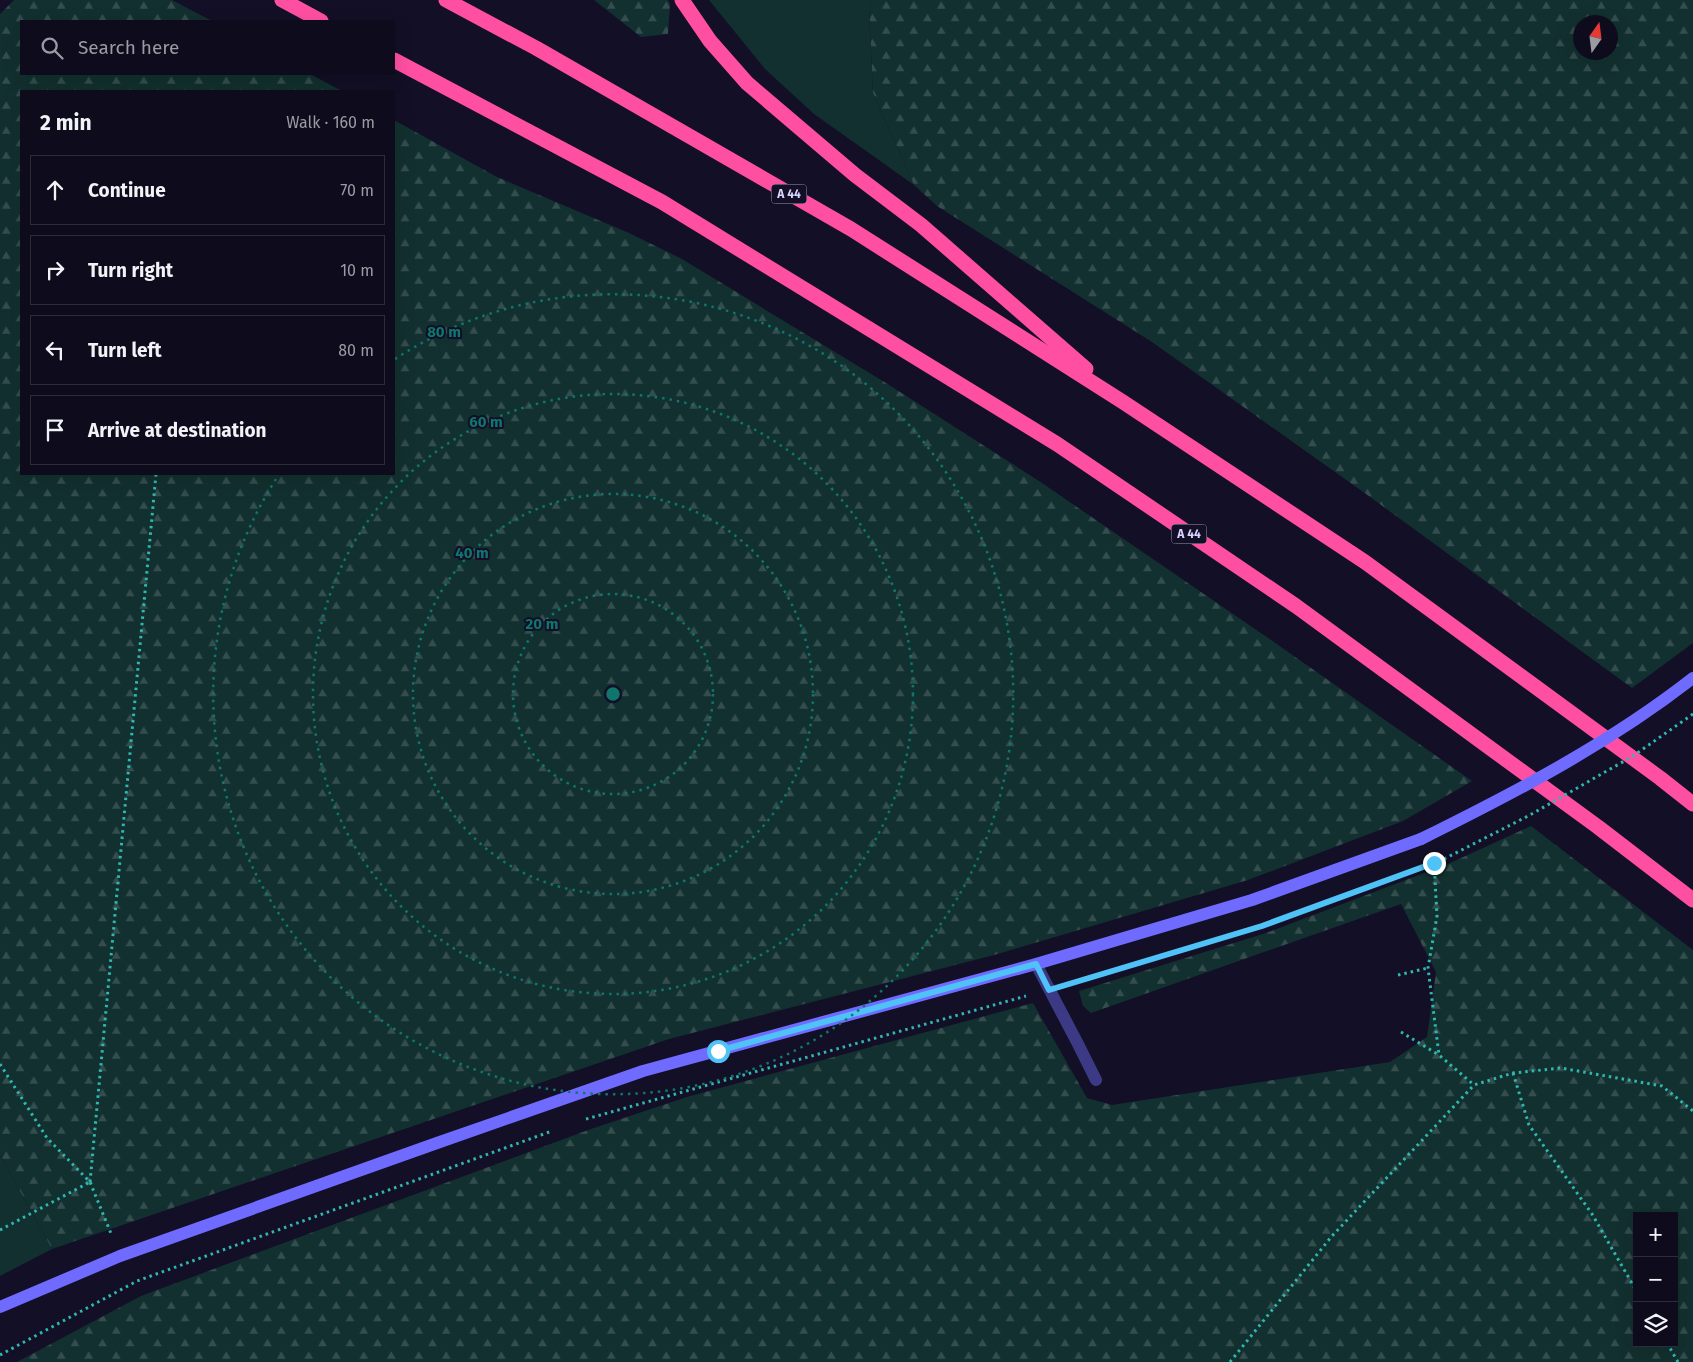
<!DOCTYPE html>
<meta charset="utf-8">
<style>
:root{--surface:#0e0b1c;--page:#171425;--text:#f1f3f6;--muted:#9b9ba3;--line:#2e2b3b}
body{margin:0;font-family:"Fira Sans",sans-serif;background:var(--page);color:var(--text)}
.controls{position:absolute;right:15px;bottom:15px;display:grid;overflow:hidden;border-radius:0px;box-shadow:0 5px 20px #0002}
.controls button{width:45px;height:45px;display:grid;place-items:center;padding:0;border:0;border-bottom:1px solid var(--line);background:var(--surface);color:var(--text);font:25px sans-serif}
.compass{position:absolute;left:1573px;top:15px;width:45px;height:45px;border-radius:50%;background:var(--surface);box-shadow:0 5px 20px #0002;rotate:14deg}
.stop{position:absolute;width:15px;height:15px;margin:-11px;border:4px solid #4fc3f7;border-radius:50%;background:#fff}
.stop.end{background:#4fc3f7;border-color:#fff;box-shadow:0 1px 5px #0008}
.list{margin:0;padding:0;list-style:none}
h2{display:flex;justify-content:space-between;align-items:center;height:65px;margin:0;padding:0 20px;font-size:21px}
h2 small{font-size:16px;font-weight:400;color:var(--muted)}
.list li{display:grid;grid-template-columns:32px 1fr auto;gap:15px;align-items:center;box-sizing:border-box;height:70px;margin:0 10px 10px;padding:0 10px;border:1px solid var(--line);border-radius:0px}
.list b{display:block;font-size:19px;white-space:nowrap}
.list em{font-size:16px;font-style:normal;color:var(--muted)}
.icon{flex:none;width:28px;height:28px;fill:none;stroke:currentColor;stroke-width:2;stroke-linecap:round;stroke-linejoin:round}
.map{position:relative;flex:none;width:1693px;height:1362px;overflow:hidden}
.search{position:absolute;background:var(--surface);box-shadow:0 5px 20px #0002;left:20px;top:20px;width:375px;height:55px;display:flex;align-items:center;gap:12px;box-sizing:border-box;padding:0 18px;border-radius:0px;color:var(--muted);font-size:19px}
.panel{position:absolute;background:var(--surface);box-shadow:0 5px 20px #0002;left:20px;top:90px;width:375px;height:385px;border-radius:0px}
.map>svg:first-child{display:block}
.green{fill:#12302f}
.forest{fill:url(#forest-firs);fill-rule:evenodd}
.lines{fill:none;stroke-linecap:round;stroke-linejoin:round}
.path{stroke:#2fb8b0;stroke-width:3;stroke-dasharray:2.5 4;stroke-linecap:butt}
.lane{stroke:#3d3a85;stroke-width:12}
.secondary{stroke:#6f6bff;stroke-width:12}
.highway{stroke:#ff4fa3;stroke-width:15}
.path-bridge{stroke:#2fb8b0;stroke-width:3;stroke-dasharray:2.5 4;stroke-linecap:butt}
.secondary-bridge{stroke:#6f6bff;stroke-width:12}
.route{stroke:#4fc3f7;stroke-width:6}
.ring{fill:none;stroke:#0f766e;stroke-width:2.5;stroke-dasharray:2.5 5}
.labels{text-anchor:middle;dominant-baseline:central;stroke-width:4;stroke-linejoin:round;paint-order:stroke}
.shield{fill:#130f26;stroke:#9e99be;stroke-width:1}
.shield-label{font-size:12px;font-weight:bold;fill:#d9d4ff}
.centre{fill:#0f766e;stroke:#130f26;stroke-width:2.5}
.ring-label{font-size:15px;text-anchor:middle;font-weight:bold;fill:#0f766e;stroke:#130f26;stroke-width:4;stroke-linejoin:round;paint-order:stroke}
</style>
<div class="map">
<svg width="1693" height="1362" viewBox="0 0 1693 1362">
<defs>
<pattern id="forest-firs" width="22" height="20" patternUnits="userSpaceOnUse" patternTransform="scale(1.25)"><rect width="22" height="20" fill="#12302f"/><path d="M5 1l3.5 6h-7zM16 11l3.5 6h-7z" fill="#344d4e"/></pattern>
</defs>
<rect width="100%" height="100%" fill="#130f26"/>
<g class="green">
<polygon points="709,0 872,0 869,8 873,93 914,185 814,114 765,69"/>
<polygon points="0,1155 52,1249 0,1276"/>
</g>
<g class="forest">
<polygon points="14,0 172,0 212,21 21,21 21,74 310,74 342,91 21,91 21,474 394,474 394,120 497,177 629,233 682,259 886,383 1042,483 1271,640 1472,781 1403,821 1248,880 994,955 669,1039 52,1249 0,1155 0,14"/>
<polygon points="594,0 668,0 670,4 668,34 641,37"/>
<path d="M872,0H1693V643L1632,688L1366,494L1152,342L937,206L914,185L873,93L869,7ZM1580,22H1610V52H1580Z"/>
<path d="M1531,826L1693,950V1362H17L141,1296L588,1130L687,1097L1033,1003L1087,1098L1112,1105L1390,1062L1427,1037L1436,972L1401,904L1091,1013L1083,1006L1079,991L1266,933L1448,864ZM1637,1216H1674V1343H1637Z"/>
</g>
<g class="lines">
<g class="path">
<polyline points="1434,863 1437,916 1428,968 1439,1055 1474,1085"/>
<polyline points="1398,975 1428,968"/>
<polyline points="1072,983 1262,926 1444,859"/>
<polyline points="1401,1032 1439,1055"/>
<polyline points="0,1064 47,1138 90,1182 112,1236"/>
<polyline points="1513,1073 1529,1125 1592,1214 1637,1292"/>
<polyline points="586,1119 1026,996"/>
<polyline points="90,1182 156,474"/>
<polyline points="0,1230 90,1182"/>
<polyline points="1667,1343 1678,1362"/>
<polyline points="0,1355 137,1281 552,1131"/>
<polyline points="1230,1362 1332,1236 1474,1085 1513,1073 1561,1068 1662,1086 1693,1111"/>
</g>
<polyline class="lane" points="1036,964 1078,1044 1096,1080"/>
<polyline class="secondary" points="0,1307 120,1256 437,1143 643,1071 1036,964 1252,900 1421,839"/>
<g class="highway">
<polyline points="282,0 321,21"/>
<polyline points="446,0 536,48 851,229 1123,402 1365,562 1660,778 1693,804"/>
<polyline points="682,0 710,41 747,83 855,175 921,225 1086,369"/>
<polyline points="394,60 662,202 1057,444 1296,606 1598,827 1693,900"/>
</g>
<polyline class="path-bridge" points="1444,859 1530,815 1633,756 1693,714"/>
<path class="secondary-bridge" d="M1421,839C1516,792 1610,743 1693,678"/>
</g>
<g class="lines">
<polyline class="route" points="718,1051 1036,964 1049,990 1262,926 1434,863"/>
</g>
<g class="ring">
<circle cx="613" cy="694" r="100"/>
<circle cx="613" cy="694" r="200"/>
<circle cx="613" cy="694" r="300"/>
<path d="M395 359A400 400 0 1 1 278 476"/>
</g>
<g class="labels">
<g class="shield">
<rect x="771.5" y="184.5" width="35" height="19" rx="4"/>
<rect x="1171.5" y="524.5" width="35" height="19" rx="4"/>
</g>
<g class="shield-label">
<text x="789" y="194">A 44</text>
<text x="1189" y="534">A 44</text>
</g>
</g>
<circle cx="613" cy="694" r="8" class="centre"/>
<g class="ring-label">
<text x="444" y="337">80 m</text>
<text x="486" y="427">60 m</text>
<text x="472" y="558">40 m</text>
<text x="542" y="629">20 m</text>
</g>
</svg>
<div class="controls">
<button>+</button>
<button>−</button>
<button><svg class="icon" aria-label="layers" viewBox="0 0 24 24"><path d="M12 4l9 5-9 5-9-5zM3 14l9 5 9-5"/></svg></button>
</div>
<svg class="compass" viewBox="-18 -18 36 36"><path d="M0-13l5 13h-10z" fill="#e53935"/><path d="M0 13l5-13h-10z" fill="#9b9ba3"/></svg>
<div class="stop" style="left:718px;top:1051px"></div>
<div class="stop end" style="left:1434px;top:863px"></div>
<div class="search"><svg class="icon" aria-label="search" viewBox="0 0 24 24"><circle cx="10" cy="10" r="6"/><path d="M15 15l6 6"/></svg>Search here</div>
<section class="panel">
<h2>2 min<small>Walk · 160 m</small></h2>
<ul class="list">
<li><svg class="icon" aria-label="ahead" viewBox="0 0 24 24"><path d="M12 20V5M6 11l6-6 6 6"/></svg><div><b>Continue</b></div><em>70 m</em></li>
<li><svg class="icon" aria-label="right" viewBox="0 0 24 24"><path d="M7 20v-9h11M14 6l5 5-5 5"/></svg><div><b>Turn right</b></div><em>10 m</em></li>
<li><svg class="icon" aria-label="left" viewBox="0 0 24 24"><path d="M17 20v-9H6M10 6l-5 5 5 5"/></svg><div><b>Turn left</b></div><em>80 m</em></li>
<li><svg class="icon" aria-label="arrive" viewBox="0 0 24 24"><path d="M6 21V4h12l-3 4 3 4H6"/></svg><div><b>Arrive at destination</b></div></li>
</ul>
</section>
</div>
